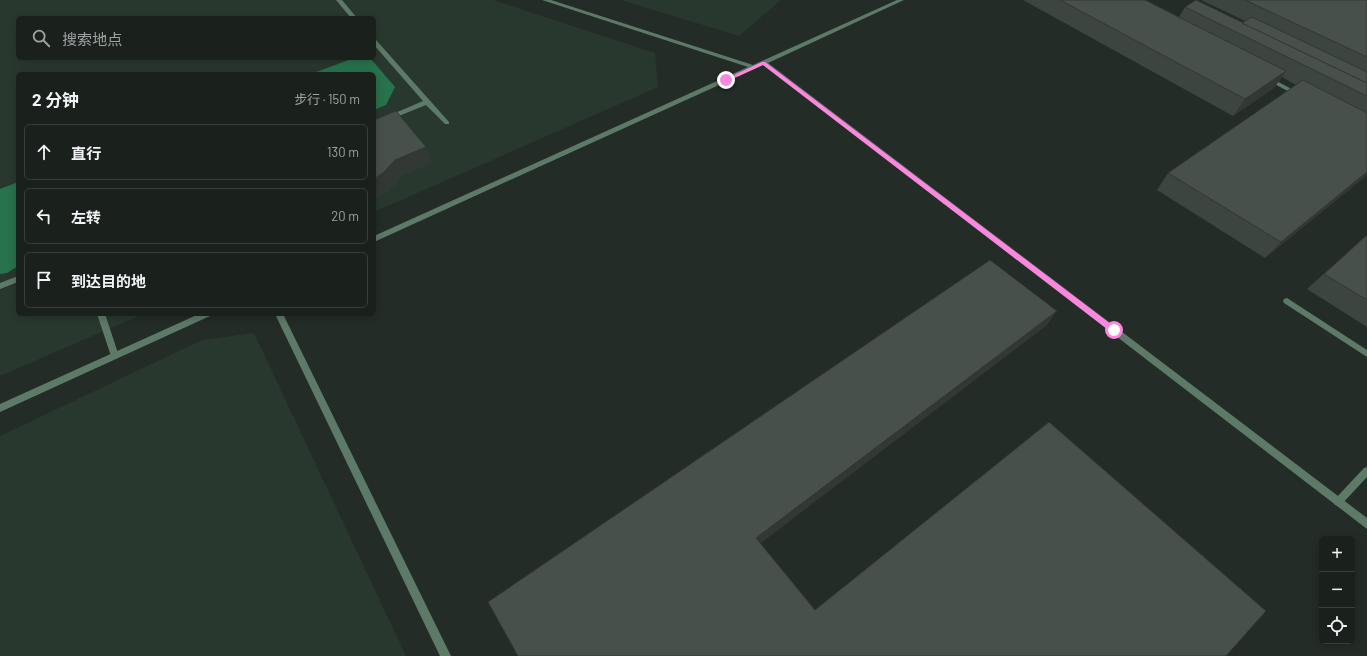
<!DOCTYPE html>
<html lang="zh">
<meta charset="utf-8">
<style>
:root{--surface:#1a211c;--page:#272e29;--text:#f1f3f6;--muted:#9fa3a3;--line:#383e3b}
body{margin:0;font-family:Barlow,"Noto Sans SC",sans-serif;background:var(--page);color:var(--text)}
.controls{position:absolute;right:12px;bottom:12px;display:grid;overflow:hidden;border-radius:6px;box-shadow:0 2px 10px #0003}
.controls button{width:36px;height:36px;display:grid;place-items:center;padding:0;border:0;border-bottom:1px solid var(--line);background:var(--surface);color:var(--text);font:20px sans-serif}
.stop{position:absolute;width:12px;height:12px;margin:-9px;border:3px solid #fe85e0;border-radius:50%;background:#fff}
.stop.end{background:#fe85e0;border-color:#fff;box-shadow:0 1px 4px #0008}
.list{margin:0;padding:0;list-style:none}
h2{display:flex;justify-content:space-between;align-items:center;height:52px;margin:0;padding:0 16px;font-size:17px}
h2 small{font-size:13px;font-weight:400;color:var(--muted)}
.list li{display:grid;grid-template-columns:26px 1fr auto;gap:12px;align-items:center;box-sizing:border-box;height:56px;margin:0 8px 8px;padding:0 8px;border:1px solid var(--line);border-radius:6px}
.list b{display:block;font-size:15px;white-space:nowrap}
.list em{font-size:13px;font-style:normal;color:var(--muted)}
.icon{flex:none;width:22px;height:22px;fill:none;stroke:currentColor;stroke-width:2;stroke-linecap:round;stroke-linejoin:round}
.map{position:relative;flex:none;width:1367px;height:656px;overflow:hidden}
.search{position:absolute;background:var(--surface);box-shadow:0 2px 10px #0003;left:16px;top:16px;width:360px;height:44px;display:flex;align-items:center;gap:10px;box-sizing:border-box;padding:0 14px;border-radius:6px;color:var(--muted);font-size:15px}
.panel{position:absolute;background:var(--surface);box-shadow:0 2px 10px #0003;left:16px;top:72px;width:360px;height:244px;border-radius:6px}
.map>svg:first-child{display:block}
.built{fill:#29382f;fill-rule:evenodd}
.forest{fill:#28724d}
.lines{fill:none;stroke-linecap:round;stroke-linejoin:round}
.lane{fill:#5d7a68;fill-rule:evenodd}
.street{fill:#5d7a68;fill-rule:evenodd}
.wall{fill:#3d4540}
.shaded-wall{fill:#323834}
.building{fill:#47504a;stroke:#323834}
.route{fill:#fe85e0}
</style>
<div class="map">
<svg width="1367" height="656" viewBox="0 0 1367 656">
<rect width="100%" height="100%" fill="#232c26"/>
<g class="built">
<path d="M0,0H493L655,53L658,87L374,212V74H18V314H143L0,376ZM18,18H374V58H18Z"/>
<polygon points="621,0 781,0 739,36"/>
<polygon points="254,333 406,656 0,656 0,436 202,340"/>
</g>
<g class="forest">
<polygon points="354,58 370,58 395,87 386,105 374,110 374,74 311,74"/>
<polygon points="18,182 18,266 7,273 0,274 0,189"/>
</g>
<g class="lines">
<g class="lane">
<polygon points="336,0 342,0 357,18 351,18"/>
<polygon points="374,39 376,40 449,122 449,124 445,124 426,105 374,126 374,122 423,101 374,45"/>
<polygon points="1269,77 1299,93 1300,94 1297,96 1295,95 1267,80 1266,79"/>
<polygon points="18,276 18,282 0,289 0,283"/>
<polygon points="1287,298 1367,350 1367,357 1284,303 1283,301 1284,299"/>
<polygon points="97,314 105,314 119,356 118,358 115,359 112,358 111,356"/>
<polygon points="1367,467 1367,477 1341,505 1338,506 1335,505 1333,502 1335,499 1364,468"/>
</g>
<g class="street">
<polygon points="542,0 551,0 753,65 897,0 904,0 768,63 1367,518 1367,529 763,65 374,242 374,236 748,67"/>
<polygon points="199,314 211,314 210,316 0,412 0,404"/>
<polygon points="275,314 283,314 451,656 440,656"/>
</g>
</g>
<g class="wall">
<polygon points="1023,0 1145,0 1179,17 1185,7 1242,23 1245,21 1201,0 1367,0 1367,175 1265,258 1157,190 1168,173 1296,85 1282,77 1274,88 1233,116"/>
<polygon points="1367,235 1367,327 1307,289"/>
</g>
<g class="shaded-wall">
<polygon points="1286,71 1274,88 1233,116 1245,99"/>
<polygon points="426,147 432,163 402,176 391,189 374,200 374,179 395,160"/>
<polygon points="1367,172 1367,175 1265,258 1281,242"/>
<polygon points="1057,311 1046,326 753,549 756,538"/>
</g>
<g class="building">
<polygon points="1060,0 1145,0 1286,71 1245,99"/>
<polygon points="1196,0 1367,83 1367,96 1185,7"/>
<polygon points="1245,0 1367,0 1367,57"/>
<polygon points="1252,17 1367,72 1367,83 1242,23"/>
<polygon points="1303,80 1367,113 1367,172 1281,242 1168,173"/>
<polygon points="396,111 426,147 395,160 383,173 374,179 374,120"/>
<polygon points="1367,235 1367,300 1324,274"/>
<polygon points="990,260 1057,311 756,538 815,610 1049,422 1266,611 1226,656 518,656 488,602"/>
</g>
<polygon class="route" points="762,62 765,62 1116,328 1116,332 1111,332 763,65 728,81 723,80"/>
</svg>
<div class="controls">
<button>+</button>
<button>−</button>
<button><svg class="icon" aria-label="locate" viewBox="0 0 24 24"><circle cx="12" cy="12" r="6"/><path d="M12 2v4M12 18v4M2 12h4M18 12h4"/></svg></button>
</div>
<div class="stop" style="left:1114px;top:330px"></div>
<div class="stop end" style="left:726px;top:80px"></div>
<div class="search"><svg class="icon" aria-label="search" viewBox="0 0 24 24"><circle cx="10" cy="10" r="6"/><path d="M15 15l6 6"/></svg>搜索地点</div>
<section class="panel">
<h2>2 分钟<small>步行 · 150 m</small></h2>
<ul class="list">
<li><svg class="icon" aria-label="ahead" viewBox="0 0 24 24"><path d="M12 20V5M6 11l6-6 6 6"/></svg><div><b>直行</b></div><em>130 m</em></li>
<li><svg class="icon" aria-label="left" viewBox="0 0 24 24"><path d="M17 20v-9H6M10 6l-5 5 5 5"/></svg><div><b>左转</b></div><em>20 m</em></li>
<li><svg class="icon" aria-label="arrive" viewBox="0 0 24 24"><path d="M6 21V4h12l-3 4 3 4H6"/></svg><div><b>到达目的地</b></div></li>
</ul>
</section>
</div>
